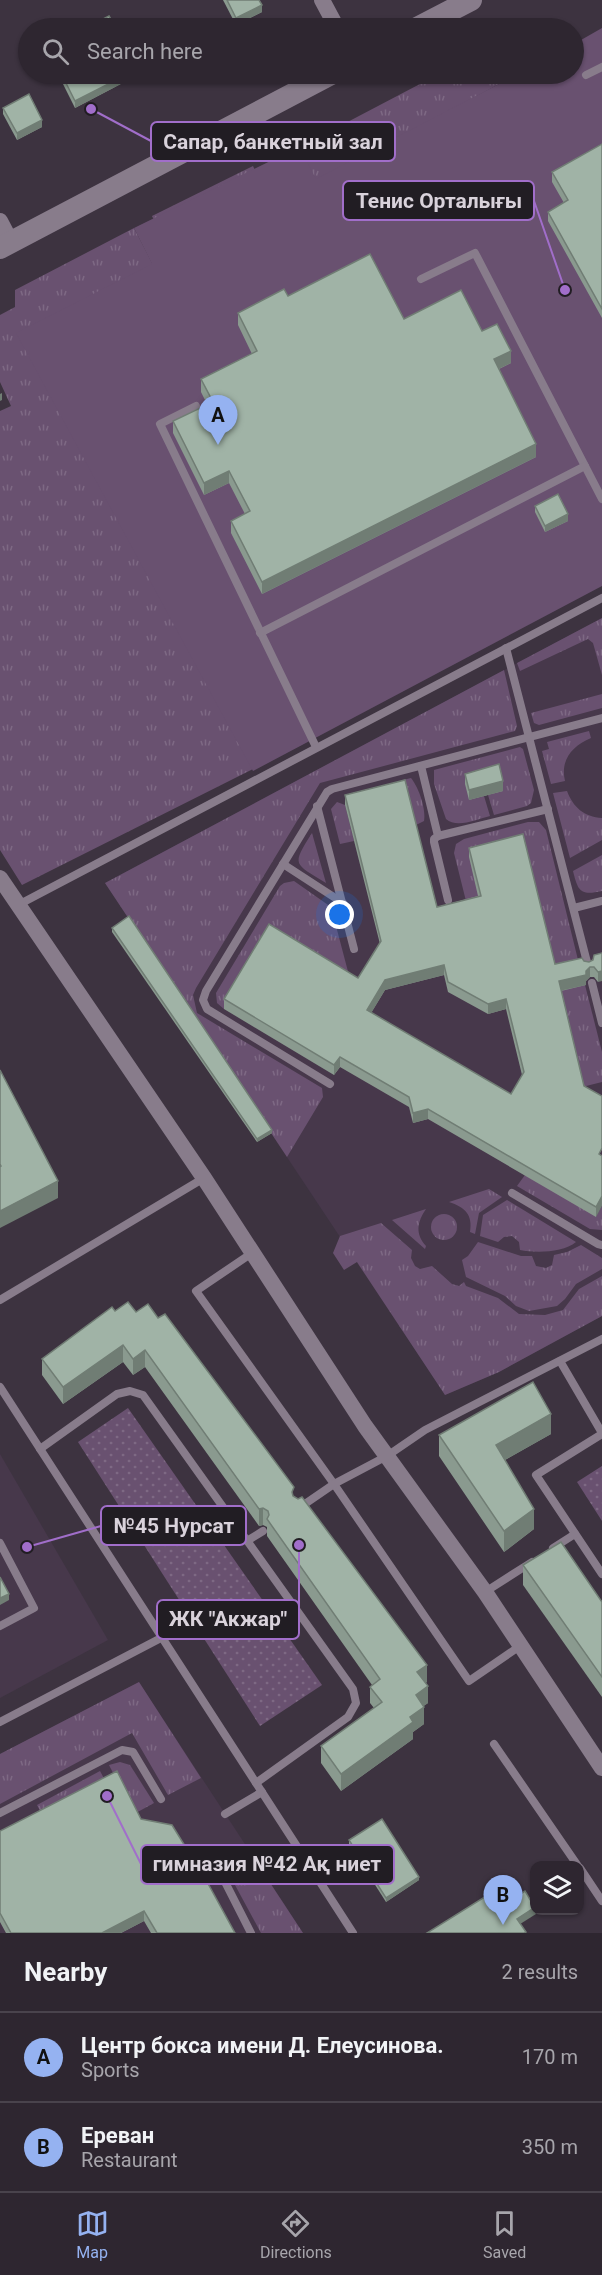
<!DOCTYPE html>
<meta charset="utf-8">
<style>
:root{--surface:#2e2630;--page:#3a323c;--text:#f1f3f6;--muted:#a7a5ab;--line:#49434c;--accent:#95b2f1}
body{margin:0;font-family:Roboto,sans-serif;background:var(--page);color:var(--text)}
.controls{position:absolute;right:18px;bottom:18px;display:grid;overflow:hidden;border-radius:12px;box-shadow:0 2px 4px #0004}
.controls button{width:54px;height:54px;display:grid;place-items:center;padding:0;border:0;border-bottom:2px solid var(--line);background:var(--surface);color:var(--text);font:30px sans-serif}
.you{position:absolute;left:340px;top:915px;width:21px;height:21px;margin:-15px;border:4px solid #fff;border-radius:50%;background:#1a73e8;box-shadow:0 0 0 9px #1a73e833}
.badge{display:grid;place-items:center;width:39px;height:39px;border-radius:50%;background:var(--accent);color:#111;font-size:20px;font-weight:700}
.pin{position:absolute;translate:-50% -50px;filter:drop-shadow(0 2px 3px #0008)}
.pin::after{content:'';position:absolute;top:32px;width:21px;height:18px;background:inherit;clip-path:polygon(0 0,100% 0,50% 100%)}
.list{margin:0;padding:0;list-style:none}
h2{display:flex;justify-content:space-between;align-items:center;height:78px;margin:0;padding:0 24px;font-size:26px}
h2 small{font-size:20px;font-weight:400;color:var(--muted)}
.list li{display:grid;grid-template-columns:39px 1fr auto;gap:18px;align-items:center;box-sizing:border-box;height:90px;padding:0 24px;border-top:2px solid var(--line)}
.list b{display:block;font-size:22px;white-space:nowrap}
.list p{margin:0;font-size:20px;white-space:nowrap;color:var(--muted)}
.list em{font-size:20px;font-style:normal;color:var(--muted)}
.icon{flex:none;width:33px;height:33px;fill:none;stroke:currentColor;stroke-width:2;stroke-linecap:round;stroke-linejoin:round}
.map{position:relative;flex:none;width:602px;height:1933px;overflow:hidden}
.search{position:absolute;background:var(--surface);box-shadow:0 2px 4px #0004;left:18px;right:18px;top:18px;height:66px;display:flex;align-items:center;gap:15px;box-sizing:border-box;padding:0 21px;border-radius:33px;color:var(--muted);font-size:22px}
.sheet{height:258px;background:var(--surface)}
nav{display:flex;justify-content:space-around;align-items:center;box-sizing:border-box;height:84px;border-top:2px solid var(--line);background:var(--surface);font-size:16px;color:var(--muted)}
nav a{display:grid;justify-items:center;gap:3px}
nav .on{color:var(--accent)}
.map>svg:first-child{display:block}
.built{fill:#47384b}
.grass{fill:url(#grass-tufts)}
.park{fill:url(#park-dots)}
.garden{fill:#695170}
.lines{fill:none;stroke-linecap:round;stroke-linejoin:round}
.service{stroke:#887c8b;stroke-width:8}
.minor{stroke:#887c8b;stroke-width:16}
.secondary{stroke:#887c8b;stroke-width:22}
.wall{fill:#8a9a8f;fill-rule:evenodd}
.shaded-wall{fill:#707d74}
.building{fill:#a0b3a6;stroke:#707d74;stroke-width:1.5;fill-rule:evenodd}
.leader{fill:none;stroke:#a16eca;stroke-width:2}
.callout-dot{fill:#a16eca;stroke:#211d23;stroke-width:2}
.callout{fill:#211d23;stroke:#a16eca;stroke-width:2}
.callout-label{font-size:21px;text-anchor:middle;font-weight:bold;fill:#d9d2db}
</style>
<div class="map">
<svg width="602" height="1933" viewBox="0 0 602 1933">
<defs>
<pattern id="grass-tufts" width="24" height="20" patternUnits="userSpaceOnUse" patternTransform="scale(1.5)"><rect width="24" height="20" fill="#695170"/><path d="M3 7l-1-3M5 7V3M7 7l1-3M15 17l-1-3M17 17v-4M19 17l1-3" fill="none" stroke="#7e6984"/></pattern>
<pattern id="park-dots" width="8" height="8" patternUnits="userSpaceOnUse" patternTransform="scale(1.5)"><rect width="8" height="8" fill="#695170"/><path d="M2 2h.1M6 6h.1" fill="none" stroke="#7e6984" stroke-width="1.8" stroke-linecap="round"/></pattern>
</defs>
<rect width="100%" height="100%" fill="#3d3340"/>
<g class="built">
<polygon points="602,618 602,1316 499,1372 445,1395 105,883"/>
<polygon points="0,1454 108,1640 0,1698"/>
<polygon points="139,1682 303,1933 0,1933 0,1754"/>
</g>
<g class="grass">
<polygon points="439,74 518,74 421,126 300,197 277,159"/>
<polygon points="253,166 261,183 161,235 152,216"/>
<polygon points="134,228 152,263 301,745 22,885 0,850 0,411 11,406 0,382 0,315 15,307 15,290"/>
<polygon points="602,618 602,675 593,643 588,639 520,671 517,663"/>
<polygon points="504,670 517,726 515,731 320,783 196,988 193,995 197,1013 322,1088 323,1097 287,1157 105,883"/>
<polygon points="602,694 602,708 539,725 534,723 531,713"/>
<path d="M589,731L591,738C572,746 560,760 565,781L551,784L542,751L549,749L547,742Z"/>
<path d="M520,747L523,749L534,790L531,803L527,806L494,815L488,795L503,790L469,800L484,796L490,816C477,819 457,829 446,819L434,784V770Z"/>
<path d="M411,778C419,788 426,809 424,821L414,826L403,780Z"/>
<path d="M567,791C573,807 584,817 602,818V840L570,858L553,793Z"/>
<polygon points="337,802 345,805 354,841 340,844 331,809"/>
<polygon points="528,822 539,822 546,830 580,968 555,974 481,906 468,909 454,853 456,844 464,839"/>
<path d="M312,833L326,883C294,863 291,866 312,833Z"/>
<path d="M602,855V891C580,896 578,891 573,871Z"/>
<polygon points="294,881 331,907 351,983 269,934 224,1009 217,1003 216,993 280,886 284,883"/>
<polygon points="585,985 602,1052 602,1082 582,1087 559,991"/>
<polygon points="525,1175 596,1216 602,1206 602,1230 590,1229 517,1186"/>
<path d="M489,1189L502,1197L479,1213L475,1234L470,1232C473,1215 465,1207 449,1202Z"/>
<path d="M507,1200L512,1203L576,1242C563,1253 535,1253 520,1250L519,1242L512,1236L504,1237L498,1242L480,1236L483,1215Z"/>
<path d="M426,1209C417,1222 415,1234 426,1246L425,1249L392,1220Z"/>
<circle cx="444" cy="1227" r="13"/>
<polygon points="381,1223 412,1250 411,1258 415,1266 420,1269 432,1266 452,1284 459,1286 464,1282 466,1286 498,1298 519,1314 545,1315 563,1310 579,1289 602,1276 602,1316 499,1372 445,1395 357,1262 344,1270 333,1253 340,1236"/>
<polygon points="478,1242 521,1256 532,1256 536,1266 546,1268 552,1265 554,1255 567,1252 581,1245 602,1258 602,1269 576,1284 565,1299 557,1306 529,1311 516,1306 505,1296 466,1277 462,1260 468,1256"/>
<polygon points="139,1682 201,1778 168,1795 132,1733 0,1804 0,1754"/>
<polygon points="120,1762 130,1765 154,1803 134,1814 109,1765"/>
<polygon points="100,1771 108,1786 44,1818 37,1805"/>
<polygon points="257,1863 303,1933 261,1933 235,1885 238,1872"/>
</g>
<g class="park">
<polygon points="128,1408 322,1685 260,1726 78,1442"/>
<polygon points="602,1466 602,1521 577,1482"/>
</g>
<polygon class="garden" points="602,28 602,586 253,771 16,333 152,264 134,228 299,147 316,179 518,74 574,74 574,44"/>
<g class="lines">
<g class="service">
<polyline points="586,75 602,67"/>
<polyline points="421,279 475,253 602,499"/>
<polyline points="196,406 160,424 316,747"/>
<polyline points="260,633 585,466"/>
<polyline points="506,648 588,966"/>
<polyline points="421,766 438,836 434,839 434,842 448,900"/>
<polyline points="317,806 354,949"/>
<polyline points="438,836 548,809"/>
<polyline points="283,864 343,903"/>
<polyline points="18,905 602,598"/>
<polyline points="574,908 602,901"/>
<polyline points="592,983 602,1023"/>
<polyline points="330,1084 207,1009 203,1000 206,991 327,792 332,789 602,718"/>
<polyline points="512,1193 598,1244 602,1245"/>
<polyline points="252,1253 196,1291 334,1484 469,1681 520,1646"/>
<polyline points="0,1300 204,1178"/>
<polyline points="560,1361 602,1433"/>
<polyline points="0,1387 353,1933"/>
<polyline points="602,1434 536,1475 602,1574"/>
<polyline points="40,1449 117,1394 130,1391 143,1395 353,1689 356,1703 348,1717 256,1783"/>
<polyline points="299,1508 334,1484 387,1456 425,1430 602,1339"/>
<polyline points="247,1541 263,1531"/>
<polyline points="0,1543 34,1608 0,1626"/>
<polyline points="553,1548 575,1534"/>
<polyline points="485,1592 532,1562"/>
<polyline points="0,1722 161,1638"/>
<polyline points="494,1744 578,1866"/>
<polyline points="0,1813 122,1750 133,1752 161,1799"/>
<polyline points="225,1814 262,1792"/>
<polyline points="580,1868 602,1901"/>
<polyline points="224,1880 251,1933"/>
</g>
<g class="minor">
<polyline points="322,0 337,28"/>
<polyline points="0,221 11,242"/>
<polyline points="0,878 204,1178 365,1426 485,1592 602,1768"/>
</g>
<g class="secondary">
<polyline points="417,28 471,0"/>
<polyline points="0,248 331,74"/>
</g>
</g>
<g class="wall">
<polygon points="223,0 259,0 262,12 236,25"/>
<polygon points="136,74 136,76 75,108 62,82 62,75"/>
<polygon points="3,108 42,127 17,140 3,114"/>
<polygon points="602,144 602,318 548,221 548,212 564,203 552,182 552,172"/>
<polygon points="288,296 404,319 482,331 511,363 499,369 536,457 262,594 231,533 231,521 245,514 229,483 204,495 173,433 173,421 207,404 201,392 201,379 252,354 238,325 238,313"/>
<polygon points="535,506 568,521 545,532 535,512"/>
<polygon points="465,774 503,791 469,800 465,784"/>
<path d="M345,795L437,907L478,896L469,857V848L555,964L584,961L589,962L602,953L598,982L594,977H590L586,981V985L561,991L584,1086L602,1096L596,1217L428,1119L413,1123L409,1107L340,1067L334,1075L224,1009V999L358,978L380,944L345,805ZM444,975L448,992L488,1014L506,1009L522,1075L511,1094L371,1013L385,990Z"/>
<polygon points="112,928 272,1133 257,1142 112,932"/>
<polygon points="115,1311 136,1312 158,1318 294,1497 427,1682 425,1683 428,1703 423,1706 424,1724 413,1732 413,1739 341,1791 321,1763 321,1746 374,1708 370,1703 370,1687 372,1685 267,1536 267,1527 263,1525 259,1526 145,1367 133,1375 123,1362 63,1404 42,1375 42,1359"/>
<polygon points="551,1434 505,1460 534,1529 504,1552 439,1456 439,1435"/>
<polygon points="523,1565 602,1602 602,1697 523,1585"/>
<polygon points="141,1819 235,1933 151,1933 144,1921 121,1933 6,1933 0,1922 0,1831"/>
<polygon points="349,1840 419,1880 386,1902 349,1844"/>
</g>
<g class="shaded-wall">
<polygon points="262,5 262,12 236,25 236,18"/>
<polygon points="128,74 136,74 136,76 75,108 75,101"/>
<polygon points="42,120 42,127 17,140 17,133"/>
<polygon points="511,351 511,363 494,371 494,359"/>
<polygon points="2,393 2,400 0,401 0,394"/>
<polygon points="536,444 536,457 262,594 262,582"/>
<polygon points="229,471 229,483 204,495 204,483"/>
<polygon points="568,514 568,521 545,532 545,526"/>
<polygon points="503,781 503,791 469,800 469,790"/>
<polygon points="444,965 444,975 385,990 367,1020 367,1010 385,980"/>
<polygon points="590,967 590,977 586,981 586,985 559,991 559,981 586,971"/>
<polygon points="602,971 602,981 598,982 598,972"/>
<polygon points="506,999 506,1009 488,1014 488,1004"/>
<polygon points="340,1057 340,1067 334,1075 334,1065"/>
<polygon points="428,1109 428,1119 413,1123 413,1113"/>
<polygon points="272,1130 272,1133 257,1142 257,1139"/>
<polygon points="58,1181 58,1198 0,1228 0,1211"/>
<polygon points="602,1196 602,1206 596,1217 596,1207"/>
<polygon points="123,1345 123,1362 63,1404 63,1387"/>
<polygon points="145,1350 145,1367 133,1375 133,1359"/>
<polygon points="551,1414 551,1434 496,1465 496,1445"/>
<polygon points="263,1508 263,1525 259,1526 259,1509"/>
<polygon points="534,1509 534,1529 504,1552 504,1531"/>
<polygon points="9,1594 9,1600 0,1605 0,1598"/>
<polygon points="427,1665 427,1682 417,1688 417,1672"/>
<polygon points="428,1686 428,1703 416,1712 416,1695"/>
<polygon points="424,1707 424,1724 413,1732 413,1739 341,1791 341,1774 410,1717"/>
<polygon points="419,1877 419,1880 386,1902 386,1898"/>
<polygon points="534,1908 536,1914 517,1926 517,1919"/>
<polygon points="144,1911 144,1921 121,1933 102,1933"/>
</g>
<g class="building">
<polygon points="227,0 259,0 262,5 236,18"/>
<polygon points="109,16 116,28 95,28 93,24"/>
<polygon points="65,74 128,74 75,101 62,75"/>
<polygon points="29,94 42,120 17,133 3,108"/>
<polygon points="602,144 602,309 548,212 568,200 552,172"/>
<polygon points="370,254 404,319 461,290 482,331 497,324 511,351 494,359 536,444 262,582 231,521 250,511 229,471 204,483 173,421 213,402 201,379 257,351 238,313 284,289 288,296"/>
<polygon points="558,494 568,514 545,526 535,506"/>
<polygon points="499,764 503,781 469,790 465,774"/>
<path d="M405,780L437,907L481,896L469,848L523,834L555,964L582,958L584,961L589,962L593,960L594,955L602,953V971L598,972L594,967H590L586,971V975L559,981L584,1086L602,1096V1148L599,1154L602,1156V1196L596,1207L428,1109L413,1113L409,1097L340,1057L334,1065L224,999L269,924L358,978L381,941L345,795ZM444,965L448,982L488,1004L506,999L524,1072L511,1094L367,1010L385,980Z"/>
<polygon points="129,916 272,1130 257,1139 112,928"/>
<polygon points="0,1070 58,1181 0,1211 0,1167 1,1166 0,1164"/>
<polygon points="128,1302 136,1312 148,1304 158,1318 165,1314 294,1487 292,1492 293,1496 298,1499 302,1497 427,1665 417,1672 428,1686 416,1695 424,1707 410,1717 413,1722 341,1774 321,1746 382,1702 370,1687 380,1679 267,1519 269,1515 268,1511 263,1508 259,1509 145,1350 133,1359 123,1345 63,1387 42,1359 112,1307 115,1311"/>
<polygon points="533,1382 551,1414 496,1445 534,1509 504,1531 439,1435"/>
<polygon points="561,1542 602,1602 602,1677 523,1565"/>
<polygon points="0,1577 9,1594 0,1598"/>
<polygon points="117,1771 141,1819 172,1825 206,1880 235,1933 157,1933 144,1911 102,1933 11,1933 0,1913 0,1831"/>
<polygon points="382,1819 419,1877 386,1898 349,1840"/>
<polygon points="499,1888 508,1902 525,1891 534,1906 534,1908 517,1919 526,1932 524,1933 427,1933"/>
</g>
<path class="leader" d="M91 109L151 141M565 290L534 201M27 1547L101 1526M299 1545L299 1619M107 1796L141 1864"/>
<g class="callout-dot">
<circle cx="91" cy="109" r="6"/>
<circle cx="565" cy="290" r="6"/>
<circle cx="27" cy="1547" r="6"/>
<circle cx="299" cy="1545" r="6"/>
<circle cx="107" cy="1796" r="6"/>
</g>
<g class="callout">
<rect x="151" y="122" width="244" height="39" rx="6"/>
<rect x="343" y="181" width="191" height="39" rx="6"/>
<rect x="101" y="1506" width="145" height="39" rx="6"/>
<rect x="157" y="1600" width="142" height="39" rx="6"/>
<rect x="141" y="1845" width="253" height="39" rx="6"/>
</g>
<g class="callout-label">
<text x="273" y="149">Сапар, банкетный зал</text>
<text x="439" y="208">Тенис Орталығы</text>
<text x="174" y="1533">№45 Нурсат</text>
<text x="228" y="1626">ЖК "Акжар"</text>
<text x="267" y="1871">гимназия №42 Ақ ниет</text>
</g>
</svg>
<div class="controls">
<button><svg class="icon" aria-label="layers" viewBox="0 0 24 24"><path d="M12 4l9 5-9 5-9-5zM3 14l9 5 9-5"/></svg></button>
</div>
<div class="you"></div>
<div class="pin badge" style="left:218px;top:445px">A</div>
<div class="pin badge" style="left:503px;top:1925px">B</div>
<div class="search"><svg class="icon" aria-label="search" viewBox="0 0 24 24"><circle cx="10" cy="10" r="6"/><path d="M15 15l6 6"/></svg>Search here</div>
</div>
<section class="sheet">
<h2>Nearby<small>2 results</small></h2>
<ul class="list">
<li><span class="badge">A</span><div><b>Центр бокса имени Д. Елеусинова.</b><p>Sports</p></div><em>170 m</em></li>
<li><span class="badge">B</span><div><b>Ереван</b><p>Restaurant</p></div><em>350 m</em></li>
</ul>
</section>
<nav>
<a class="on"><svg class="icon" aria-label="map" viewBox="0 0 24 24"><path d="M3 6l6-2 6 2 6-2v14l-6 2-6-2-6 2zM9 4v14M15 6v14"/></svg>Map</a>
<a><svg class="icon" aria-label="directions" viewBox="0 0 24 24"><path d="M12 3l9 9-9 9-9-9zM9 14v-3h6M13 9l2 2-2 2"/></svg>Directions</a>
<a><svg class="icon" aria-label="saved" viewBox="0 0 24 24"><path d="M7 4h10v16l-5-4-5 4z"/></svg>Saved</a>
</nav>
